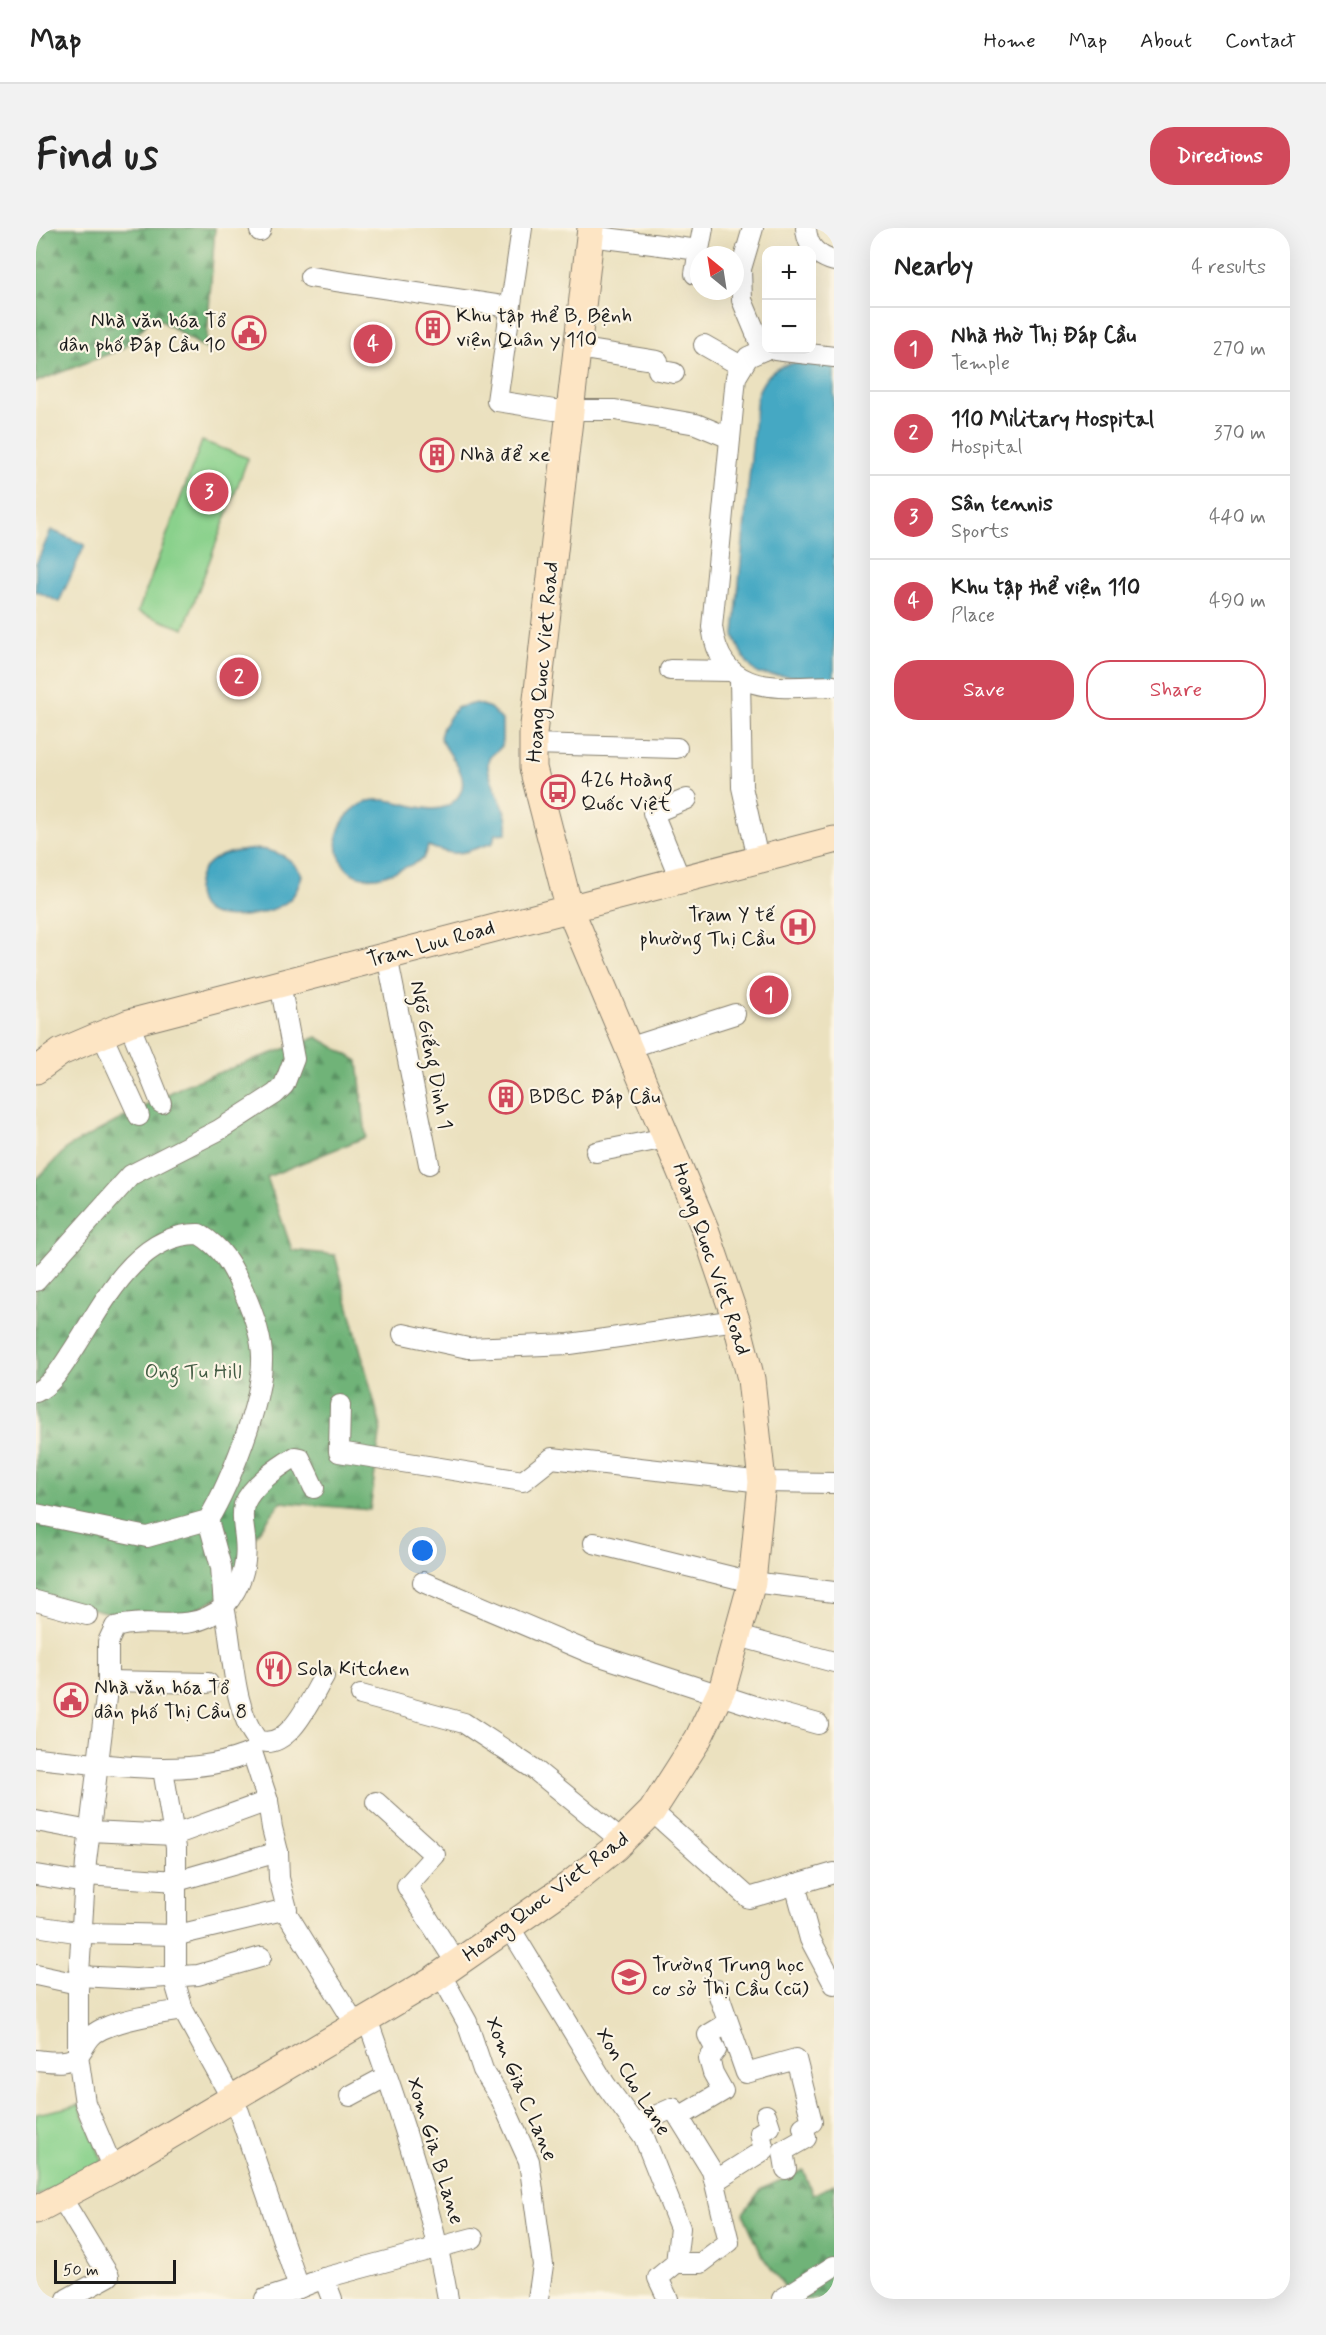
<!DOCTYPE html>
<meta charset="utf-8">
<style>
:root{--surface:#fff;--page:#f2f2f2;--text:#222;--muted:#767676;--line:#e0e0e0;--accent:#d1495b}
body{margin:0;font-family:Mynerve,sans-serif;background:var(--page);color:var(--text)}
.controls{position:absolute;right:18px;top:18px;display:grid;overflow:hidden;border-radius:12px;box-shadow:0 6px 24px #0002}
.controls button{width:54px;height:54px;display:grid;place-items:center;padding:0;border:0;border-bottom:2px solid var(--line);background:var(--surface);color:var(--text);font:30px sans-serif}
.compass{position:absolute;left:654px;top:18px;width:54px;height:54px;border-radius:50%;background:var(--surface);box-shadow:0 6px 24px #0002;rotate:330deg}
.scale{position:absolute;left:18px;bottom:15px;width:122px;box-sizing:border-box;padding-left:6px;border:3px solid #1c1c1c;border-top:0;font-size:16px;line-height:21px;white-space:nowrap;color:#1c1c1c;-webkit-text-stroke:4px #fcf5e5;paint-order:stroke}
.you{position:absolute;left:387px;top:1323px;width:21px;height:21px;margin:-15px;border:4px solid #fff;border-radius:50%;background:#1a73e8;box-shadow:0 0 0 9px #1a73e833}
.badge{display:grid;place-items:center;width:39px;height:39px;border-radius:50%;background:var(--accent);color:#fff;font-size:20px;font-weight:700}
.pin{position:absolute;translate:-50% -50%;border:3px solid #fff;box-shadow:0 2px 6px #0006}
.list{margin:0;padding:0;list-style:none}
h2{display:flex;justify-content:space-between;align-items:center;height:78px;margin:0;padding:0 24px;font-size:26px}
h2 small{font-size:20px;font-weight:400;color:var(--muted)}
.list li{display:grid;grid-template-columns:39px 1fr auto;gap:18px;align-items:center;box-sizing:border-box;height:84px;padding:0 24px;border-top:2px solid var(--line)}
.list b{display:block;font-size:22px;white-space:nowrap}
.list p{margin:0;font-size:20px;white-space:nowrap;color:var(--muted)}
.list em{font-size:20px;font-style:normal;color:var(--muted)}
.actions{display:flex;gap:12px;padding:18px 24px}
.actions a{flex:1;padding:14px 0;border:2px solid var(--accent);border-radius:24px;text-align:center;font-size:21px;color:var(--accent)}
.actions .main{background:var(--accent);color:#fff}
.map{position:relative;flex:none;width:798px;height:2071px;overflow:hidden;border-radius:24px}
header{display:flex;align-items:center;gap:36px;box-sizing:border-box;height:84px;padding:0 30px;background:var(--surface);border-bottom:2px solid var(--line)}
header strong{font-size:28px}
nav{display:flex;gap:33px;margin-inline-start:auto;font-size:21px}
.intro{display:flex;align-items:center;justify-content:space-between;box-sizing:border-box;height:144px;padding:0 36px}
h1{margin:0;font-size:42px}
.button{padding:15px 27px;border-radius:24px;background:var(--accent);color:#fff;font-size:21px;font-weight:700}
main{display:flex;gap:36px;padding:0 36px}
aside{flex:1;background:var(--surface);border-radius:24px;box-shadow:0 6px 24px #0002}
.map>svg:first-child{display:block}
.forest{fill:url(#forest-firs);stroke:#46684a;stroke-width:1.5}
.pitch{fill:#8ad18c;stroke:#537654;stroke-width:1.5}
.water{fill:#44a8c3;stroke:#306270;stroke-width:1.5}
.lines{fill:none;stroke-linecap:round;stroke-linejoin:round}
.street-casing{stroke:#847e6e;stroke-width:22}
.secondary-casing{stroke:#847e6e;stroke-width:29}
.street{stroke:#fff;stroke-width:20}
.secondary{stroke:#fde5c4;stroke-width:27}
.labels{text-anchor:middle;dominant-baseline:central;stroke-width:4.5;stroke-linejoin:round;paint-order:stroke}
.poi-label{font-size:21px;fill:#1c1c1c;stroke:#fcf5e5;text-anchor:start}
.street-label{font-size:21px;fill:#1c1c1c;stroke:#fcf5e5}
.park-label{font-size:21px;fill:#425b43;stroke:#fcf5e5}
</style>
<header>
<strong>Map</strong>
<nav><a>Home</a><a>Map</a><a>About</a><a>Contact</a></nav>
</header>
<div class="intro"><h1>Find us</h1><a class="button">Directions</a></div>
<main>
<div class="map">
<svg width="798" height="2071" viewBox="0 0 798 2071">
<defs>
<pattern id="forest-firs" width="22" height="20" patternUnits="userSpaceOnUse" patternTransform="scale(1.5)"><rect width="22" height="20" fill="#6fb378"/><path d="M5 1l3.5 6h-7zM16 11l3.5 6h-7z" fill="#5a9162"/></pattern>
</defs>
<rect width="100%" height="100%" fill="#fcf5e5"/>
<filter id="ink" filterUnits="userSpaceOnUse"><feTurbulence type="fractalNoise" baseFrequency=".0167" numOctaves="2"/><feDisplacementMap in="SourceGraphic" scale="12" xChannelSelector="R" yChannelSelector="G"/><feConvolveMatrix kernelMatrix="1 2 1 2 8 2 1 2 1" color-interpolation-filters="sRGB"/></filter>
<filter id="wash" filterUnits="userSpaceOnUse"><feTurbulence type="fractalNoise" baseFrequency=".008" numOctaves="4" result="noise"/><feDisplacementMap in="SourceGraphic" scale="24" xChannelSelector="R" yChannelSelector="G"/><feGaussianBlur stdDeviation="1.35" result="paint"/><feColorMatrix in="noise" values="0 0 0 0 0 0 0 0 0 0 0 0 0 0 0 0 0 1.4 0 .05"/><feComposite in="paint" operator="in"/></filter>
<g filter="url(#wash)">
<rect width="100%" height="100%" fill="#ebe1bf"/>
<g class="forest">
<polygon points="0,0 179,0 170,121 118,88 88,120 0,154"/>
<polygon points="281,809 322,833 330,909 231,949 256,1022 299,1027 345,1199 334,1282 245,1274 214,1315 185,1368 151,1386 81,1387 0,1366 0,952 32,919 149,857"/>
<polygon points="767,1942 777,1967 798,1956 798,2071 741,2071 752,2063 726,2028 707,1985 725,1961"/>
</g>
<g class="pitch">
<polygon points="166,213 212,230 148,401 102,384"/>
<polygon points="43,1877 67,1934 0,1969 0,1886"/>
</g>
<g class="water">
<path d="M758,135L798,137V451L722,446C709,435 703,422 698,407L721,167C728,149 738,138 758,135Z"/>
<polygon points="15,302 49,317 23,374 0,363 0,336"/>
<path d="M440,475L454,480L466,492V518C463,522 454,527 453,531C446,548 478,585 470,605L459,606L457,615C426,624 425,631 392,618L387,631C365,642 321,666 305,632C300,622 300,606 305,597C339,539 390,604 420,571C439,550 412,528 404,509L407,499L420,480Z"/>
<path d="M223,621C244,624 255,629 266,647C264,655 260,666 253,672C239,686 185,696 169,682C163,677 161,670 161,662C163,626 195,623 223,621Z"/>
</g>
</g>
<g filter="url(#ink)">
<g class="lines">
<g class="street-casing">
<g id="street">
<polyline points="486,0 461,173 518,182 579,182 660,196 694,210"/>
<polyline points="717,0 705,41 706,72 727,122"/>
<path d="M770,0C771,19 781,28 798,33"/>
<polyline points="224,3 225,0"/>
<polyline points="554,8 663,22 667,0"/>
<polyline points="663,46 659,46 663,22"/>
<polyline points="274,49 473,79"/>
<polyline points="668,117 705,138"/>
<polyline points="541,120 622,133 622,142 638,145"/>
<path d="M730,121L712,129L700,149L676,399C686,470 742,459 798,458"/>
<polyline points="739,122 798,129"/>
<polyline points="634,442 695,443"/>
<polyline points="704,451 706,559 722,631"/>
<polyline points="496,516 641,520"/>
<polyline points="644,651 617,585 651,571"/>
<polyline points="351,728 393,936"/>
<polyline points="93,795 125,875"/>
<polyline points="66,807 103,888"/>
<polyline points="592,820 699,786"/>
<polyline points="560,924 630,910"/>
<polyline points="0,1053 95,947 183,902 239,866 248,857 258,831 244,755"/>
<polyline points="367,1106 432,1120 534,1116 700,1092"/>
<path d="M0,1164C15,1157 25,1141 34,1127C65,1081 98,1005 163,1006C187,1020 196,1038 207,1062C216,1082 227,1110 226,1133C226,1175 194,1255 172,1292L111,1309L0,1286"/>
<polyline points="304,1177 303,1224 487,1253 516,1230 726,1254 798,1255"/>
<path d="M278,1260L264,1230L259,1229C242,1239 215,1258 208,1277C205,1289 208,1299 209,1310C212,1339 205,1357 188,1379C198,1422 195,1476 221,1512C253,1525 275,1470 288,1448"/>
<polyline points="558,1315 716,1354 798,1364"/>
<polyline points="387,1354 555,1425 721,1479 782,1496"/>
<polyline points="0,1373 51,1387"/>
<polyline points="702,1408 798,1434"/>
<polyline points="72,1453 172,1455"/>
<polyline points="325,1467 428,1495 498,1541 586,1613"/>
<path d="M0,1530C66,1536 155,1552 216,1524L232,1573L236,1600L242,1624L243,1650L251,1681L142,1707L46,1705L0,1698"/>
<polyline points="127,1541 140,1620 140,1758 147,1782 203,1884 263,2060 288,2050 296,2071"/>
<polyline points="340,1574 399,1627 371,1658 421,1736"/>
<polyline points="616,1583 713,1670 798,1645"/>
<polyline points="0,1593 54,1603 138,1607 232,1573"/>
<polyline points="0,1647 49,1655"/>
<polyline points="50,1647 141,1653 242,1624"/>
<polyline points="759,1656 774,1711 798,1756"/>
<polyline points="253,1689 320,1797"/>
<polyline points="474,1700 569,1856 608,1909 644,2000 640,2035 622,2050 632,2071"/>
<polyline points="0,1747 42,1756"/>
<polyline points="405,1747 431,1794 447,1842 465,1871 493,1933 507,2037 502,2071"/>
<polyline points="43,1748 100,1751 162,1747 225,1729"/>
<polyline points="681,1762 710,1845 760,1831 776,1894 767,1899 770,1910 747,1923 750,1941"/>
<path d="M331,1791C364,1883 395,1975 412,2071"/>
<path d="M0,1832C12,1833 31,1837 41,1828C51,1819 49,1809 66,1801C90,1790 121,1786 147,1782"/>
<polyline points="314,1868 351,1848"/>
<polyline points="643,1889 687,1863 677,1845 673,1831 680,1822 672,1807 692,1795"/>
<polyline points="599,1897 637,1880 676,1943 693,2014 665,2035 640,2035"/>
<path d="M77,1941L49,1875L42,1827V1762L50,1634L72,1453V1414L79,1399C119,1388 151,1408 188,1379L185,1339L172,1292"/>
<polyline points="679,1953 728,1922 724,1905 734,1899 730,1887"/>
<polyline points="25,1969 73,2048 31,2071"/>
<polyline points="288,2050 437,2010"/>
<polyline points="229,2071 263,2060"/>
<polyline points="746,2071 798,2038"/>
</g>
</g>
<g class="secondary-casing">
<g id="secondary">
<polyline points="0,842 25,824 93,795 798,612"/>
<polyline points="0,1982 77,1941 398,1751 532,1658 579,1620 616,1583 662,1511 687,1459 716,1354 726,1254 715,1151 700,1092 669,1001 533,679 497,540 497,506 555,0"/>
</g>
</g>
<use href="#street" class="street"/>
<use href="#secondary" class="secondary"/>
</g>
</g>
<defs>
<g id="building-ring" transform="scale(1.725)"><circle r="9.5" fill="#fcf5e5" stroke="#d1495b" stroke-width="1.5"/><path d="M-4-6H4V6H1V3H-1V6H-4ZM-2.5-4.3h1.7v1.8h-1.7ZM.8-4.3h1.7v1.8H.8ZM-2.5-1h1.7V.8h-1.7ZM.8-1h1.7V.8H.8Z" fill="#d1495b"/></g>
<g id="civic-ring" transform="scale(1.725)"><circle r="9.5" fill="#fcf5e5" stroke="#d1495b" stroke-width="1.5"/><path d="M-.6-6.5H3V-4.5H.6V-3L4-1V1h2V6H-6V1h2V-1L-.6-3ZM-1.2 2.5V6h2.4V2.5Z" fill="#d1495b"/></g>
<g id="bus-ring" transform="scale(1.725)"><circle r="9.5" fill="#fcf5e5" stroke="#d1495b" stroke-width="1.5"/><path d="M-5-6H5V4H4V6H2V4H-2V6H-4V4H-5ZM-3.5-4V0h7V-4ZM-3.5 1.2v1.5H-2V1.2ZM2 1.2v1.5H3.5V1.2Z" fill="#d1495b"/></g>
<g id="hospital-ring" transform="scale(1.725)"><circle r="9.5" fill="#fcf5e5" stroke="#d1495b" stroke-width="1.5"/><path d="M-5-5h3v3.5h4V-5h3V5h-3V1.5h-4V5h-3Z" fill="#d1495b"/></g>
<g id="restaurant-ring" transform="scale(1.725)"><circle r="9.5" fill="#fcf5e5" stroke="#d1495b" stroke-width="1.5"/><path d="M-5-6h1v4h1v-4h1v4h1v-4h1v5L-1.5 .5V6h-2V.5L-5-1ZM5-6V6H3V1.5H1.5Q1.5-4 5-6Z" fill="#d1495b"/></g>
<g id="school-ring" transform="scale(1.725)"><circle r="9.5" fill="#fcf5e5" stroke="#d1495b" stroke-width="1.5"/><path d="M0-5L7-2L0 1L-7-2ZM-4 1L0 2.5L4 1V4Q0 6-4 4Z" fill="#d1495b"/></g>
</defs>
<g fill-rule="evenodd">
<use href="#building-ring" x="397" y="100"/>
<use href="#civic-ring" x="213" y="105"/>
<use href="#building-ring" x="401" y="227"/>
<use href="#bus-ring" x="522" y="564"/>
<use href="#hospital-ring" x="762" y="699"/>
<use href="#building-ring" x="470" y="869"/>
<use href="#restaurant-ring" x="238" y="1441"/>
<use href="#civic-ring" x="35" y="1472"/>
<use href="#school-ring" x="593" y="1749"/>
</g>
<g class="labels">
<g class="poi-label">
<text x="420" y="88">Khu tập thể B, Bệnh<tspan x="420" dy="24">viện Quân y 110</tspan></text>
<text x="190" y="93" text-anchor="end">Nhà văn hóa Tổ<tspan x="190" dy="24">dân phố Đáp Cầu 10</tspan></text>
<text x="424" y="227">Nhà để xe</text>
<text x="545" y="552">426 Hoàng<tspan x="545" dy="24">Quốc Việt</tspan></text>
<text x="739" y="687" text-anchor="end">Trạm Y tế<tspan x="739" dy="24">phường Thị Cầu</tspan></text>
<text x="493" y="869">BDBC Đáp Cầu</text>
<text x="261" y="1441">Sola Kitchen</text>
<text x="58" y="1460">Nhà văn hóa Tổ<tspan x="58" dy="24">dân phố Thị Cầu 8</tspan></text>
<text x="616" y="1737">Trường Trung học<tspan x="616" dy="24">cơ sở Thị Cầu (cũ)</tspan></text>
</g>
<g class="street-label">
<text transform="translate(507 434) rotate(-85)">Hoang Quoc Viet Road</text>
<text transform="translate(395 716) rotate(-15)">Tran Luu Road</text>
<text transform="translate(395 827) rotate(79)">Ngõ Giếng Dinh 1</text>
<text transform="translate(675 1031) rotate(71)">Hoang Quoc Viet Road</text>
<text transform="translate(510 1669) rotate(-37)">Hoang Quoc Viet Road</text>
<text transform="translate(597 1854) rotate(58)">Xon Cho Lane</text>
<text transform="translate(485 1861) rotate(67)">Xom Gia C Lane</text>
<text transform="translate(399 1923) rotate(73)">Xom Gia B Lane</text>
</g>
<g class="park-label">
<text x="157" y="1144">Ong Tu Hill</text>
</g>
</g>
</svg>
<div class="controls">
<button>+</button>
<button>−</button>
</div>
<svg class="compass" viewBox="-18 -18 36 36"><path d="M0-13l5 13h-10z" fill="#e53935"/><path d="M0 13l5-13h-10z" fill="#767676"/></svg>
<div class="scale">50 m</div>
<div class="you"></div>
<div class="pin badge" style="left:733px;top:767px">1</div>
<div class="pin badge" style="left:203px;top:449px">2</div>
<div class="pin badge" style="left:173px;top:264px">3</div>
<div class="pin badge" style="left:337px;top:116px">4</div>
</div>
<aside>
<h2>Nearby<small>4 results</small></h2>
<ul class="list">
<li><span class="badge">1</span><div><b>Nhà thờ Thị Đáp Cầu</b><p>Temple</p></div><em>270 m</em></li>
<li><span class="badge">2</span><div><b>110 Military Hospital</b><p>Hospital</p></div><em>370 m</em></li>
<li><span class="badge">3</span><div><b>Sân tennis</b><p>Sports</p></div><em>440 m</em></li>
<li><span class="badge">4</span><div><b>Khu tập thể viện 110</b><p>Place</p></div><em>490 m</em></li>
</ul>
<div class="actions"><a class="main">Save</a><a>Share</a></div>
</aside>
</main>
